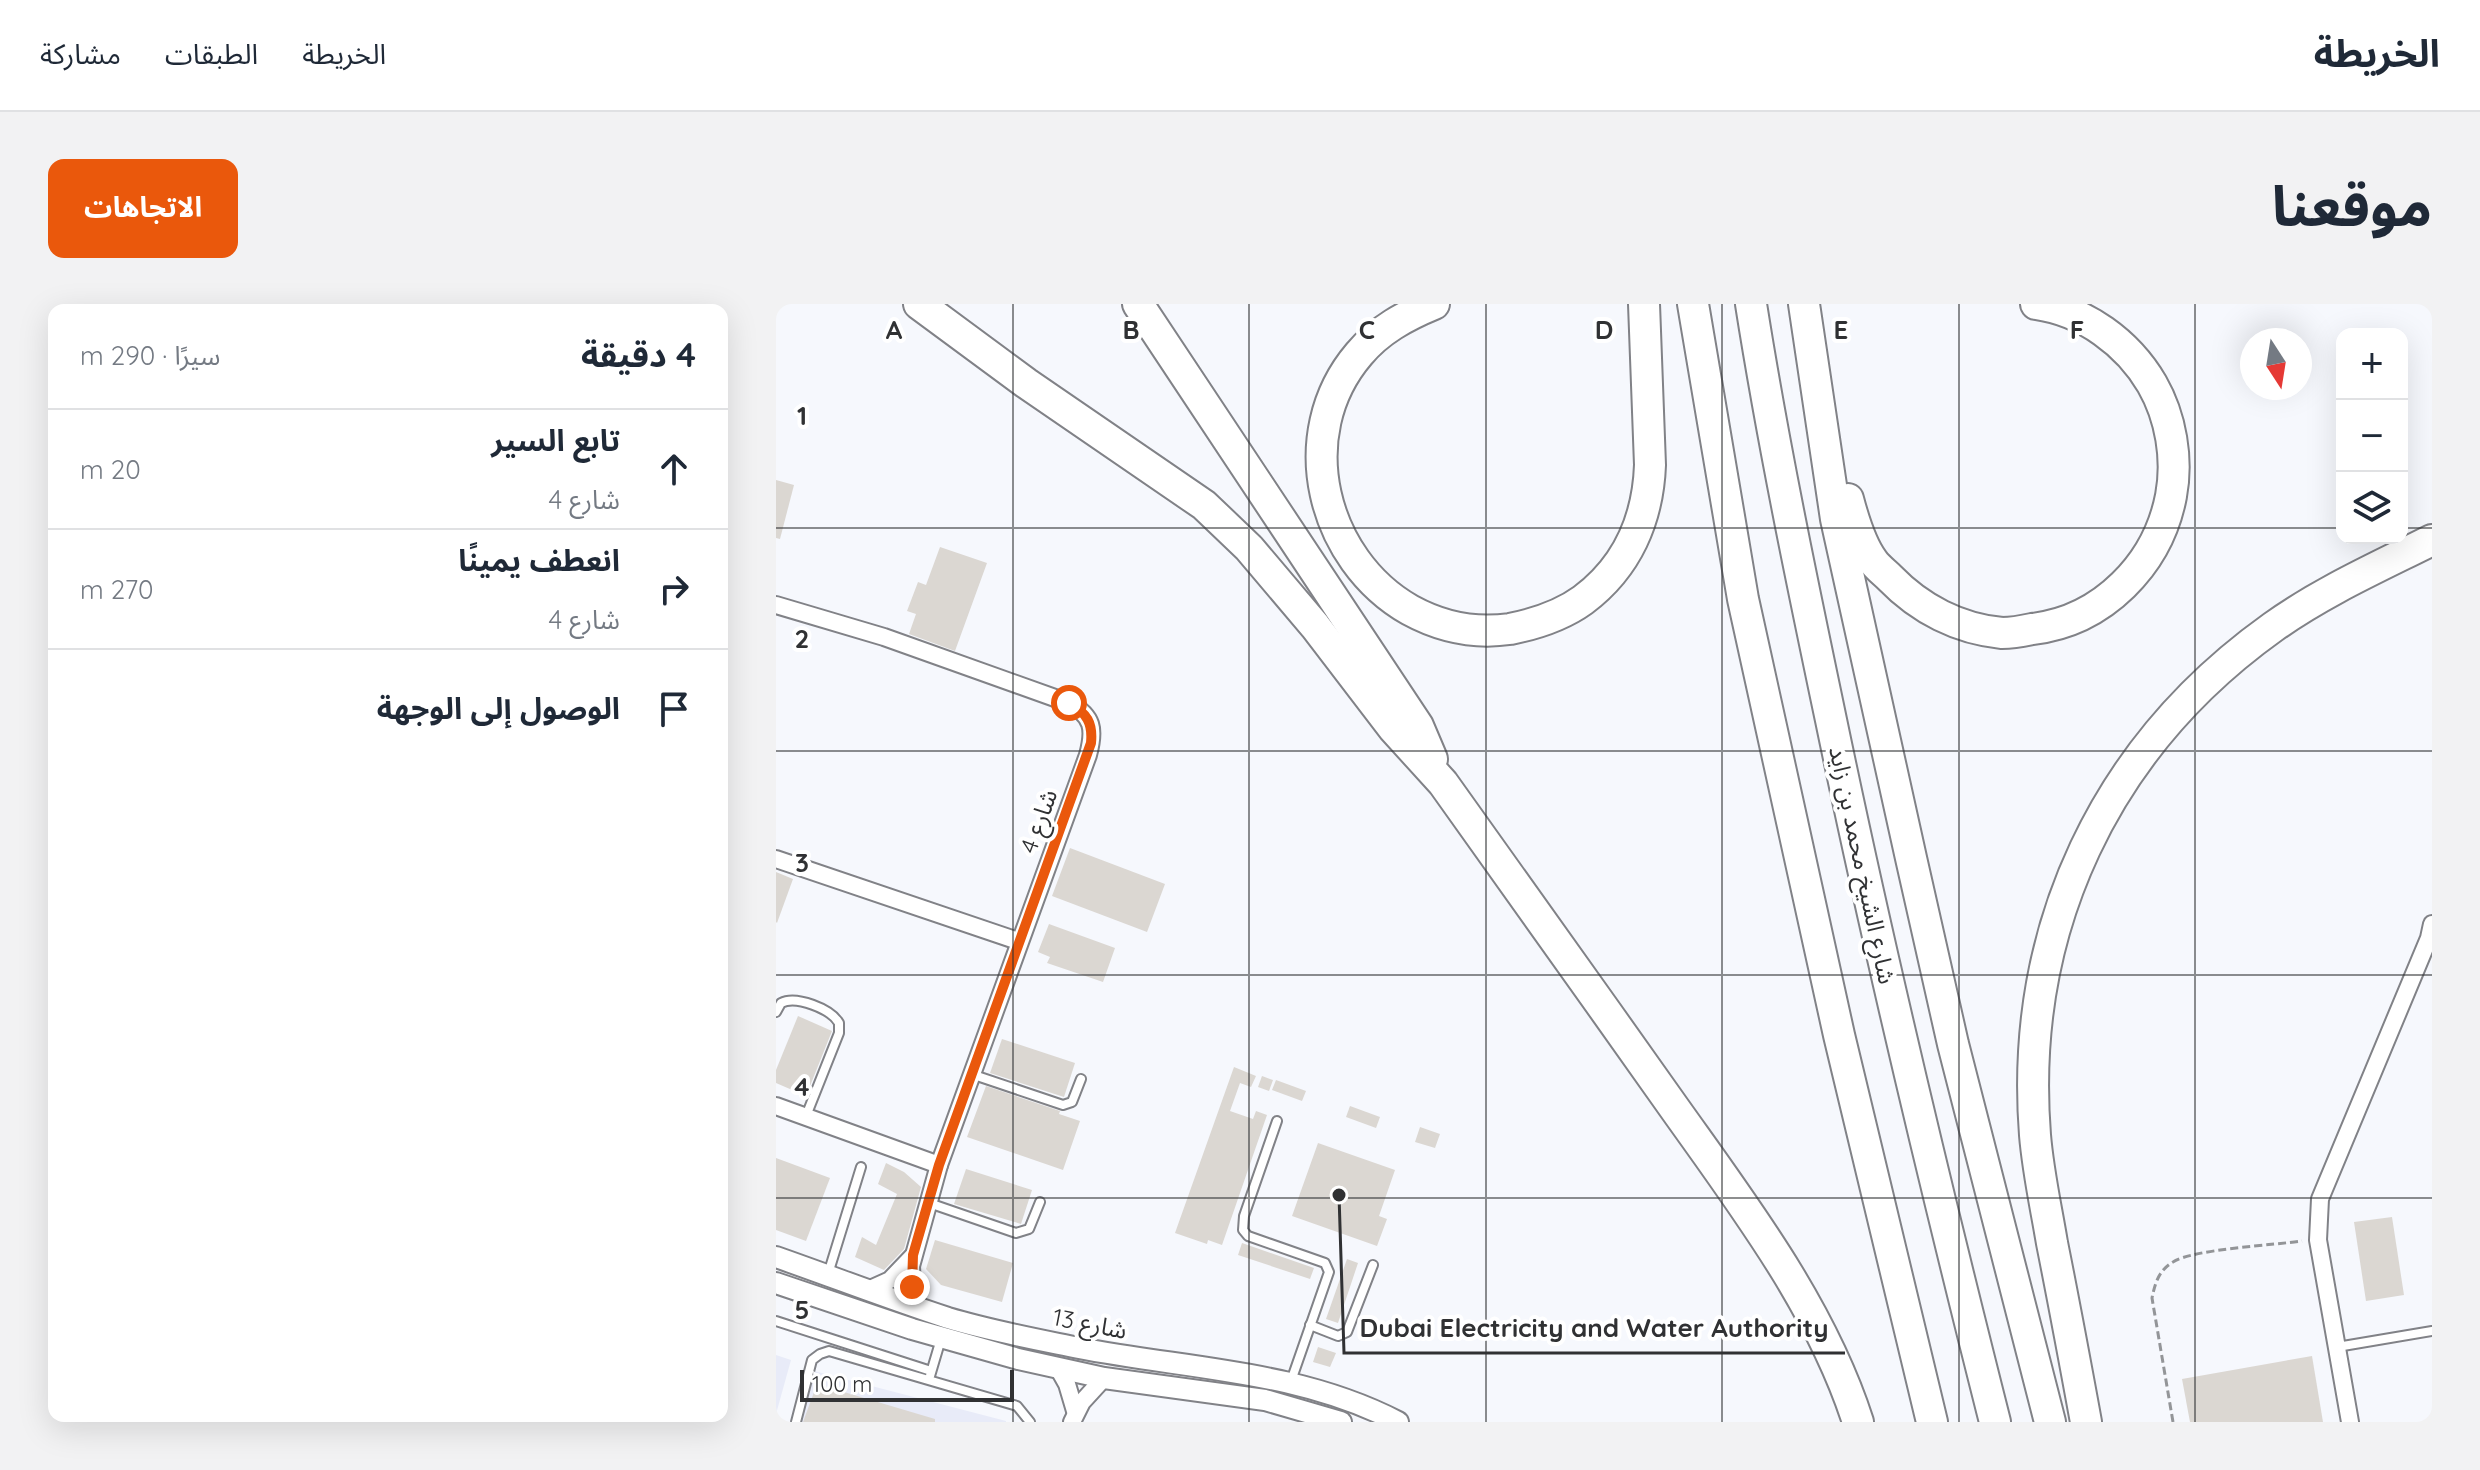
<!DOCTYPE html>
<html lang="ar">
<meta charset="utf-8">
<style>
:root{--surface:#fff;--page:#f2f2f3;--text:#1f2937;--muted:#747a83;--line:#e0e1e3;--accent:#ea580c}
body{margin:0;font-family:Quicksand,"Noto Sans Arabic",sans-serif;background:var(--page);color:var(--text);direction:rtl}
.controls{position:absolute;right:24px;top:24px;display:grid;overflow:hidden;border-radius:16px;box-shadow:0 8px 32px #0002}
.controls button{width:72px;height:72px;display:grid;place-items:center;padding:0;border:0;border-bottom:2px solid var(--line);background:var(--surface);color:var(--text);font:40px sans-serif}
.compass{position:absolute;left:1464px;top:24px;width:72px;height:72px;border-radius:50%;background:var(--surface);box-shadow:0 8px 32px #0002;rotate:168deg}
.scale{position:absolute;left:24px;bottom:20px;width:214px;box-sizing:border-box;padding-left:8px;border:4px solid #303133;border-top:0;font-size:22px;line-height:28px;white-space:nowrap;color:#303133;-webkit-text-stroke:6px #fff;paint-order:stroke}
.stop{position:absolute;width:24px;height:24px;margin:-18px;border:6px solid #ea580c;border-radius:50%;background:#fff}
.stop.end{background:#ea580c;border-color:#fff;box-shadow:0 2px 8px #0008}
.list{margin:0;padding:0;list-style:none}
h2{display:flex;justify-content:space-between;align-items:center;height:104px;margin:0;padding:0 32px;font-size:34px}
h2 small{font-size:26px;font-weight:400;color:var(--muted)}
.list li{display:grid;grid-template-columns:52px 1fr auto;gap:24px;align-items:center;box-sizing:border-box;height:120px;padding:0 32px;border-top:2px solid var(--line)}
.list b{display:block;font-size:30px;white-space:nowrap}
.list p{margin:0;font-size:26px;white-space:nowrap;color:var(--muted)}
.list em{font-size:26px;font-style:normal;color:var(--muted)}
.icon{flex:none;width:44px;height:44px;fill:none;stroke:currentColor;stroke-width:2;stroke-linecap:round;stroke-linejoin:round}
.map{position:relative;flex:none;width:1656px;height:1118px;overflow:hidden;direction:ltr;border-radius:16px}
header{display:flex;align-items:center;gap:48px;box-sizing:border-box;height:112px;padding:0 40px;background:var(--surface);border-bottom:2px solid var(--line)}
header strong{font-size:38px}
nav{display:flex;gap:44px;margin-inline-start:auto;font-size:28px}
.intro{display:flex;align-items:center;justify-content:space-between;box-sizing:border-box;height:192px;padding:0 48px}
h1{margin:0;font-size:56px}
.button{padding:20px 36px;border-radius:16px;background:var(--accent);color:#fff;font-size:28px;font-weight:700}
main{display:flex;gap:48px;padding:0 48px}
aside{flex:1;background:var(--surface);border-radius:16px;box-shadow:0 8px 32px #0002}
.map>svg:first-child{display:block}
.built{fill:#e8ebf8}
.building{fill:#dbd7d2}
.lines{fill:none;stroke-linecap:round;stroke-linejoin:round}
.service-casing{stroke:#818287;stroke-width:12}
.minor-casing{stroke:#818287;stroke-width:20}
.tertiary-casing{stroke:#818287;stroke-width:24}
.motorway-casing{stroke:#818287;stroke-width:34}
.path{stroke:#939598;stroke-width:3;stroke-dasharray:8 4;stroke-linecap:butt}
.service{stroke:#fff;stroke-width:8}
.minor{stroke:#fff;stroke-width:16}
.tertiary{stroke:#fff;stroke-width:20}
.motorway{stroke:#fff;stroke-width:30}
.route{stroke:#ea580c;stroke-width:10}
.grid{fill:none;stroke:#303133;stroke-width:2;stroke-opacity:0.55}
.labels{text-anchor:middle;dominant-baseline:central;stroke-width:8;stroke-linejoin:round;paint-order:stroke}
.street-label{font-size:24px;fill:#303133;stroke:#fff}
.grid-label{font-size:26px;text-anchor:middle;font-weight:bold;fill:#303133;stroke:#fff;stroke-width:8;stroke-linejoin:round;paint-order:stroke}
.leader{fill:none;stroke:#303133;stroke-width:3}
.callout-dot{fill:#303133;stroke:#fff;stroke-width:3}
.callout-label{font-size:26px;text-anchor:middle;font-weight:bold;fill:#303133;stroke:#fff;stroke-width:8;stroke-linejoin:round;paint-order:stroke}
</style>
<header>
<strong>الخريطة</strong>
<nav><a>الخريطة</a><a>الطبقات</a><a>مشاركة</a></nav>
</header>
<div class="intro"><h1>موقعنا</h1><a class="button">الاتجاهات</a></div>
<main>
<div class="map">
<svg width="1656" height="1118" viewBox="0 0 1656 1118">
<rect width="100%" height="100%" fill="#f6f8fd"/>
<g class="built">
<polygon points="0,1051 15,1056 0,1110"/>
<polygon points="38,1067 230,1117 230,1118 24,1118"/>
</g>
<g class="building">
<polygon points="0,176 18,181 4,235 0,234"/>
<polygon points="164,243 211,259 179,347 133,330 140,310 131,307 142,278 150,281"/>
<polygon points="294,544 389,580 371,628 276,592"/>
<polygon points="0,568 17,575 1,619 0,618"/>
<polygon points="273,620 339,644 327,678 271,659 274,653 262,648"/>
<polygon points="22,712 56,727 30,792 0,779 0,766"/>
<polygon points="226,735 299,759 288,793 214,769"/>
<polygon points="458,763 480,772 475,783 464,779 454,807 477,815 480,807 491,811 446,941 432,936 431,940 399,929"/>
<polygon points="486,772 497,776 493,787 482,783"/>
<polygon points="500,776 530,787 526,797 496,786"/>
<polygon points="210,782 284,807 283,810 304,817 287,866 191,833"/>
<polygon points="574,802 604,813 600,824 570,813"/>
<polygon points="644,823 664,830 659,844 639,838"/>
<polygon points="542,839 619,866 603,912 611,915 601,942 516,912"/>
<polygon points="0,854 54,874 30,937 0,926"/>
<polygon points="110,859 128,868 145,883 128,945 108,966 79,953 86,933 100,941 121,890 102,880"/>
<polygon points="190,865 256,886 245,920 178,900"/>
<polygon points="1616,913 1628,991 1590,997 1578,918"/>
<polygon points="159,936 237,959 226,998 165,981 150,965"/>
<polygon points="466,939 538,964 534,975 462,951"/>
<polygon points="571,955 582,959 562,1019 550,1015"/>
<polygon points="542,1043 560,1049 554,1063 537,1058"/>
<polygon points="1536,1052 1547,1118 1414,1118 1406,1075"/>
<polygon points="41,1080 159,1115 159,1118 27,1118"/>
</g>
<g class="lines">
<g class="service-casing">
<g id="service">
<path d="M0,708L5,699C20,691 55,705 63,719V729L30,812"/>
<polyline points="195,770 287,801 296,798 305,775"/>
<polyline points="501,817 468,912 467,926 472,932 549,959 553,968 515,1077"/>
<polyline points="153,899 240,929 253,925 264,898"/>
<polyline points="52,970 85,863"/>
<polyline points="0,1017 155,1067"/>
<polyline points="534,1021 562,1032 571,1028 597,961"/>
<polyline points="1561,1043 1656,1027"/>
<polyline points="154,1072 165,1035"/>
<polyline points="20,1118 36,1056 44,1050 53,1047 241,1102 254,1118"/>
</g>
</g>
<g class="minor-casing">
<g id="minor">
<path d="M0,301L108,333L293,399C317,412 319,425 312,451L163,861L135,962L136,983L142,1003"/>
<polyline points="0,555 242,637"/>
<polyline points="0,802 163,861"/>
<polyline points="94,985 114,976 136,953"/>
<polyline points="282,1064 291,1080 299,1107"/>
<polyline points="296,1118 306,1098 328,1074"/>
<polyline points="1574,1118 1542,936 1544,895 1653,634 1656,620"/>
</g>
</g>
<g class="tertiary-casing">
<g id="tertiary">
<path d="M0,953C57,973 114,995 172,1014C215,1027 259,1035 303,1044C411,1065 522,1066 622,1118"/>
<polyline points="0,979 136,1025 242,1055 328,1074 489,1096 565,1118"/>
</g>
</g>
<g class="motorway-casing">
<g id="motorway">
<path d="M143,0L250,79L428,201L473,244L539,322L617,424L667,479C744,587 822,696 899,805C968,902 1045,1003 1082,1118"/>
<polyline points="362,0 642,422 656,455"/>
<path d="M658,0C629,12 603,26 583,50C514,131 546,256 634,306C665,323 699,330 734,325C759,320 785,312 807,296C851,263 872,215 874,161L868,0"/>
<polyline points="917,0 967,295 1063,731 1156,1118"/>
<path d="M975,0C997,139 1026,278 1055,416C1104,652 1160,885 1219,1118"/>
<polyline points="1028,0 1060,215 1135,554 1177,740 1274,1118"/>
<path d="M1072,195C1077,214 1085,241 1097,257C1101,263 1109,269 1114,274C1144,305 1183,325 1226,329C1236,329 1247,327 1256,325C1327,317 1382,260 1395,192C1402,155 1395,113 1376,80C1352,39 1309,7 1260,0"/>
<path d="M1310,1118C1299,1058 1288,999 1276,939C1270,903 1262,868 1259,831C1243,625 1329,443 1497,323C1546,288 1602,263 1656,236"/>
</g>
</g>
<path class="path" d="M1397,1118L1376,994C1379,979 1383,966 1397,958C1417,945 1499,941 1526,937"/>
<use href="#service" class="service"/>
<use href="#minor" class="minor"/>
<use href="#tertiary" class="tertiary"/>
<use href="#motorway" class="motorway"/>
</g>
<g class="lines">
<path class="route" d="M136,983L137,951L163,861L315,439C317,419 311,409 293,399"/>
</g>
<path class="grid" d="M237,0V1118M473,0V1118M710,0V1118M946,0V1118M1183,0V1118M1419,0V1118M0,224H1566M1626,224H1656M0,447H1656M0,671H1656M0,894H1656"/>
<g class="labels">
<g class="street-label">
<text transform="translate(262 517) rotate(-70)">شارع 4</text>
<text transform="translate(1087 561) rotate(78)">شارع الشيخ محمد بن زايد</text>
<text transform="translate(314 1019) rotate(11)">شارع 13</text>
</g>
</g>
<g class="grid-label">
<text x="118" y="35">A</text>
<text x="355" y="35">B</text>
<text x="591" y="35">C</text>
<text x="828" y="35">D</text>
<text x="1065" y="35">E</text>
<text x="1301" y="35">F</text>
<text x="26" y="121">1</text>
<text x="26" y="344">2</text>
<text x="26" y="568">3</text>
<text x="26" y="792">4</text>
<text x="26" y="1015">5</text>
</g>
<path class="leader" d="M563 891L568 1049H1069"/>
<circle class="callout-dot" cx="563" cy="891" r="8"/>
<g class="callout-label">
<text x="818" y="1033">Dubai Electricity and Water Authority</text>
</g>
</svg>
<div class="controls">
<button>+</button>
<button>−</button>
<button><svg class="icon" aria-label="layers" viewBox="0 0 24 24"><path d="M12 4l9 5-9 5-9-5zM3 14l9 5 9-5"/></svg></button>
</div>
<svg class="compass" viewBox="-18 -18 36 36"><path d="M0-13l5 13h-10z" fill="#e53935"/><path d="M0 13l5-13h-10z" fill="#747a83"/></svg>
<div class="scale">100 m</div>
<div class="stop" style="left:293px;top:399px"></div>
<div class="stop end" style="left:136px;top:983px"></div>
</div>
<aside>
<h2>4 دقيقة<small>سيرًا · 290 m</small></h2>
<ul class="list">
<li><svg class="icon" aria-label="ahead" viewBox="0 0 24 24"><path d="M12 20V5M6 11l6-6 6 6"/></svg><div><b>تابع السير</b><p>شارع 4</p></div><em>20 m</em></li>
<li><svg class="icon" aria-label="right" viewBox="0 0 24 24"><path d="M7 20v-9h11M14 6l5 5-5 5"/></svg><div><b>انعطف يمينًا</b><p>شارع 4</p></div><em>270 m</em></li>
<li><svg class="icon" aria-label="arrive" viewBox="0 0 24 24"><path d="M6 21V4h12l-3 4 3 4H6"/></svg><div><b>الوصول إلى الوجهة</b></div></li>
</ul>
</aside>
</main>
